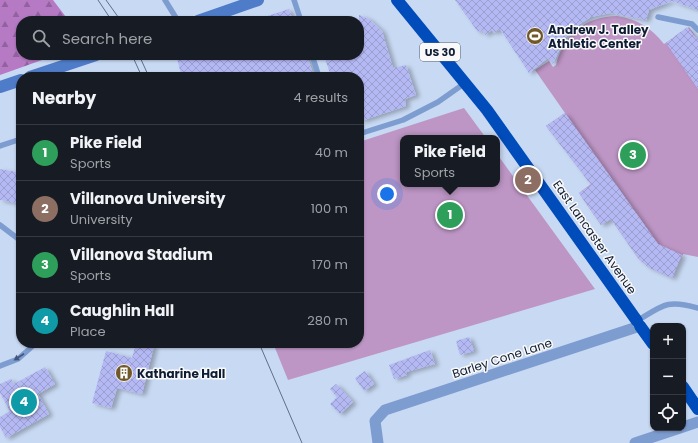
<!DOCTYPE html>
<meta charset="utf-8">
<style>
:root{--surface:#171b24;--page:#242831;--text:#f1f3f6;--muted:#9ea1a6;--line:#363941;--accent:#b7ad9a}
body{margin:0;font-family:Poppins,sans-serif;background:var(--page);color:var(--text)}
.controls{position:absolute;right:12px;bottom:12px;display:grid;overflow:hidden;border-radius:8px;box-shadow:0 1px 3px #0004}
.controls button{width:36px;height:36px;display:grid;place-items:center;padding:0;border:0;border-bottom:1px solid var(--line);background:var(--surface);color:var(--text);font:20px sans-serif}
.you{position:absolute;left:387px;top:194px;width:14px;height:14px;margin:-10px;border:3px solid #fff;border-radius:50%;background:#1a73e8;box-shadow:0 0 0 6px #1a73e833}
.badge{display:grid;place-items:center;width:26px;height:26px;border-radius:50%;background:var(--accent);color:#fff;font-size:13px;font-weight:700}
.pin{position:absolute;translate:-50% -50%;border:2px solid #fff;box-shadow:0 1px 4px #0006}
.popup{position:absolute;left:400px;top:135px;width:100px;height:52px;box-sizing:border-box;display:grid;place-content:center;border-radius:8px;background:var(--surface);filter:drop-shadow(0 1px 3px #0005);font-size:13px;white-space:nowrap;color:var(--muted)}
.popup b{font-size:15px;color:var(--text)}
.popup::after{content:'';position:absolute;left:50%;top:100%;margin-left:-8px;border:8px solid transparent;border-top-color:var(--surface)}
.list{margin:0;padding:0;list-style:none}
h2{display:flex;justify-content:space-between;align-items:center;height:52px;margin:0;padding:0 16px;font-size:17px}
h2 small{font-size:13px;font-weight:400;color:var(--muted)}
.list li{display:grid;grid-template-columns:26px 1fr auto;gap:12px;align-items:center;box-sizing:border-box;height:56px;padding:0 16px;border-top:1px solid var(--line)}
.list b{display:block;font-size:15px;white-space:nowrap}
.list p{margin:0;font-size:13px;white-space:nowrap;color:var(--muted)}
.list em{font-size:13px;font-style:normal;color:var(--muted)}
.icon{flex:none;width:22px;height:22px;fill:none;stroke:currentColor;stroke-width:2;stroke-linecap:round;stroke-linejoin:round}
.map{position:relative;flex:none;width:698px;height:443px;overflow:hidden}
.search{position:absolute;background:var(--surface);box-shadow:0 1px 3px #0004;left:16px;top:16px;width:348px;height:44px;display:flex;align-items:center;gap:10px;box-sizing:border-box;padding:0 14px;border-radius:16px;color:var(--muted);font-size:15px}
.panel{position:absolute;background:var(--surface);box-shadow:0 1px 3px #0004;left:16px;top:72px;width:348px;height:276px;border-radius:16px}
.map>svg:first-child{display:block}
.forest{fill:url(#forest-firs)}
.pitch{fill:#bd96c5}
.building{fill:url(#building-cross-hatch);filter:url(#shadow)}
.lines{fill:none;stroke-linecap:round;stroke-linejoin:round}
.lane{stroke:#7d9ccf;stroke-width:5.5}
.street{stroke:#7d9ccf;stroke-width:11}
.secondary{stroke:#4f7cc8;stroke-width:12}
.highway{stroke:#004cba;stroke-width:12}
.tram{stroke:#606f88;stroke-width:1}
.oneway{fill:#40567a}
.labels{text-anchor:middle;dominant-baseline:central;stroke-width:3;stroke-linejoin:round;paint-order:stroke}
.shield{fill:#f9f9f9;stroke:#545e6f;stroke-width:1}
.shield-label{font-size:11px;font-weight:bold;fill:#0e1c34}
.poi-label{font-size:12px;font-weight:bold;fill:#0e1c34;stroke:#f9f9f9;text-anchor:start}
.street-label{font-size:12px;fill:#0e1c34;stroke:#f9f9f9}
</style>
<div class="map">
<svg width="698" height="443" viewBox="0 0 698 443">
<defs>
<pattern id="forest-firs" width="22" height="20" patternUnits="userSpaceOnUse"><rect width="22" height="20" fill="#b679c4"/><path d="M5 1l3.5 6h-7zM16 11l3.5 6h-7z" fill="#9262a0"/></pattern>
<pattern id="building-cross-hatch" width="8" height="8" patternUnits="userSpaceOnUse"><rect width="8" height="8" fill="#b4b9f3"/><path d="M0 0l8 8M0 8l8-8" fill="none" stroke="#9a9ed1"/></pattern>
<filter id="shadow"><feDropShadow dx="4" dy="2" stdDeviation="2" flood-color="#0004"/></filter>
</defs>
<rect width="100%" height="100%" fill="#c8d9f3"/>
<polygon class="forest" points="0,0 53,0 69,21 21,21 21,55 56,55 0,75"/>
<g class="pitch">
<path d="M617,16C638,19 651,28 664,44L689,27L698,40V257L683,254L672,278L648,267L638,258L611,219L601,225L579,193L591,184L546,126L565,113L535,70L549,61L553,67L556,65C563,35 586,16 617,16Z"/>
<polygon points="464,108 486,138 403,138 403,184 497,184 497,154 595,289 288,380 273,343 359,343 359,142"/>
</g>
<g class="building">
<polygon points="455,0 698,0 698,10 672,1 649,10 646,20 610,13 591,17 577,26 564,39 553,64 548,58 529,73 500,29 494,33 492,30 485,35 482,30 478,32"/>
<polygon points="289,9 293,21 258,21 258,19"/>
<polygon points="359,15 369,19 382,31 393,68 406,65 416,95 405,99 406,106 361,121 359,113 359,77 331,77 324,55 359,55"/>
<polygon points="687,27 698,40 698,89 666,43"/>
<polygon points="180,55 307,55 314,77 182,77 177,59 181,58"/>
<polygon points="565,113 658,244 682,255 672,278 648,267 638,258 611,219 601,225 579,193 591,185 546,126"/>
<polygon points="0,169 21,173 21,199 19,198 17,203 0,200"/>
<polygon points="469,337 474,351 460,355 456,341"/>
<polygon points="136,343 154,346 142,394 117,388 111,408 92,403 106,351 132,358"/>
<polygon points="430,350 435,364 406,372 407,375 394,379 389,365"/>
<polygon points="45,367 55,384 38,394 49,414 6,438 0,427 0,417 10,411 0,393 0,384 11,379 14,384"/>
<polygon points="365,371 374,384 364,391 355,378"/>
<polygon points="336,384 353,402 340,414 330,404 337,397 330,389"/>
</g>
<g class="lines">
<g class="lane">
<polyline points="165,0 178,21"/>
<polyline points="294,0 301,21"/>
<polyline points="658,17 692,24 698,30"/>
<polyline points="312,55 319,77"/>
<polyline points="359,134 403,120 438,102 465,83"/>
<polyline points="0,146 21,139"/>
<polyline points="0,225 21,241"/>
<path d="M637,321C663,305 667,299 698,308"/>
<polyline points="213,343 214,345"/>
<polyline points="0,366 18,359 36,343"/>
</g>
<g class="street">
<polyline points="683,427 698,422"/>
<polyline points="378,443 375,421 385,410 640,326"/>
<polyline points="635,443 680,428"/>
</g>
<g class="secondary">
<polyline points="198,21 258,0"/>
<polyline points="30,77 96,55"/>
<polyline points="0,87 21,80"/>
</g>
<g class="highway">
<polyline points="397,0 487,110 637,321"/>
<polyline points="640,326 653,344"/>
<polyline points="683,387 698,409"/>
</g>
<g class="tram">
<polyline points="98,0 112,21"/>
<polyline points="106,0 121,21"/>
<polyline points="132,55 142,77"/>
<polyline points="139,55 149,77"/>
<polyline points="259,343 302,443"/>
</g>
</g>
<defs><path id="oneway-solid" d="M-6-.8H1V-3.2L6.5 0L1 3.2V.8H-6Z"/></defs>
<use class="oneway" href="#oneway-solid" transform="translate(19 357) rotate(147)"/>
<defs>
<g id="stadium-disc" transform="scale(0.9)"><circle r="9.5" fill="#715829" stroke="#f9f9f9"/><path d="M0-5a6.5 5 0 1 0 0 10a6.5 5 0 1 0 0-10ZM-3.5-1.8h7v3.6h-7Z" fill="#fff"/></g>
<g id="building-disc" transform="scale(0.9)"><circle r="9.5" fill="#715829" stroke="#f9f9f9"/><path d="M-4-6H4V6H1V3H-1V6H-4ZM-2.5-4.3h1.7v1.8h-1.7ZM.8-4.3h1.7v1.8H.8ZM-2.5-1h1.7V.8h-1.7ZM.8-1h1.7V.8H.8Z" fill="#fff"/></g>
</defs>
<g fill-rule="evenodd">
<use href="#stadium-disc" x="535" y="36"/>
<use href="#building-disc" x="124" y="373"/>
</g>
<g class="labels">
<rect class="shield" x="420" y="43" width="40" height="18" rx="3"/>
<g class="shield-label">
<text x="440" y="52">US 30</text>
</g>
<g class="poi-label">
<text x="548" y="29">Andrew J. Talley<tspan x="548" dy="14">Athletic Center</tspan></text>
<text x="137" y="373">Katharine Hall</text>
</g>
<g class="street-label">
<text transform="translate(595 237) rotate(55)">East Lancaster Avenue</text>
<text transform="translate(502 358) rotate(-18)">Barley Cone Lane</text>
</g>
</g>
</svg>
<div class="controls">
<button>+</button>
<button>−</button>
<button><svg class="icon" aria-label="locate" viewBox="0 0 24 24"><circle cx="12" cy="12" r="6"/><path d="M12 2v4M12 18v4M2 12h4M18 12h4"/></svg></button>
</div>
<div class="you"></div>
<div class="pin badge" style="left:450px;top:215px;background:#2e9e5b">1</div>
<div class="popup"><b>Pike Field</b>Sports</div>
<div class="pin badge" style="left:528px;top:180px;background:#8d6e63">2</div>
<div class="pin badge" style="left:633px;top:155px;background:#2e9e5b">3</div>
<div class="pin badge" style="left:24px;top:402px;background:#0f9aa8">4</div>
<div class="search"><svg class="icon" aria-label="search" viewBox="0 0 24 24"><circle cx="10" cy="10" r="6"/><path d="M15 15l6 6"/></svg>Search here</div>
<section class="panel">
<h2>Nearby<small>4 results</small></h2>
<ul class="list">
<li><span class="badge" style="background:#2e9e5b">1</span><div><b>Pike Field</b><p>Sports</p></div><em>40 m</em></li>
<li><span class="badge" style="background:#8d6e63">2</span><div><b>Villanova University</b><p>University</p></div><em>100 m</em></li>
<li><span class="badge" style="background:#2e9e5b">3</span><div><b>Villanova Stadium</b><p>Sports</p></div><em>170 m</em></li>
<li><span class="badge" style="background:#0f9aa8">4</span><div><b>Caughlin Hall</b><p>Place</p></div><em>280 m</em></li>
</ul>
</section>
</div>
